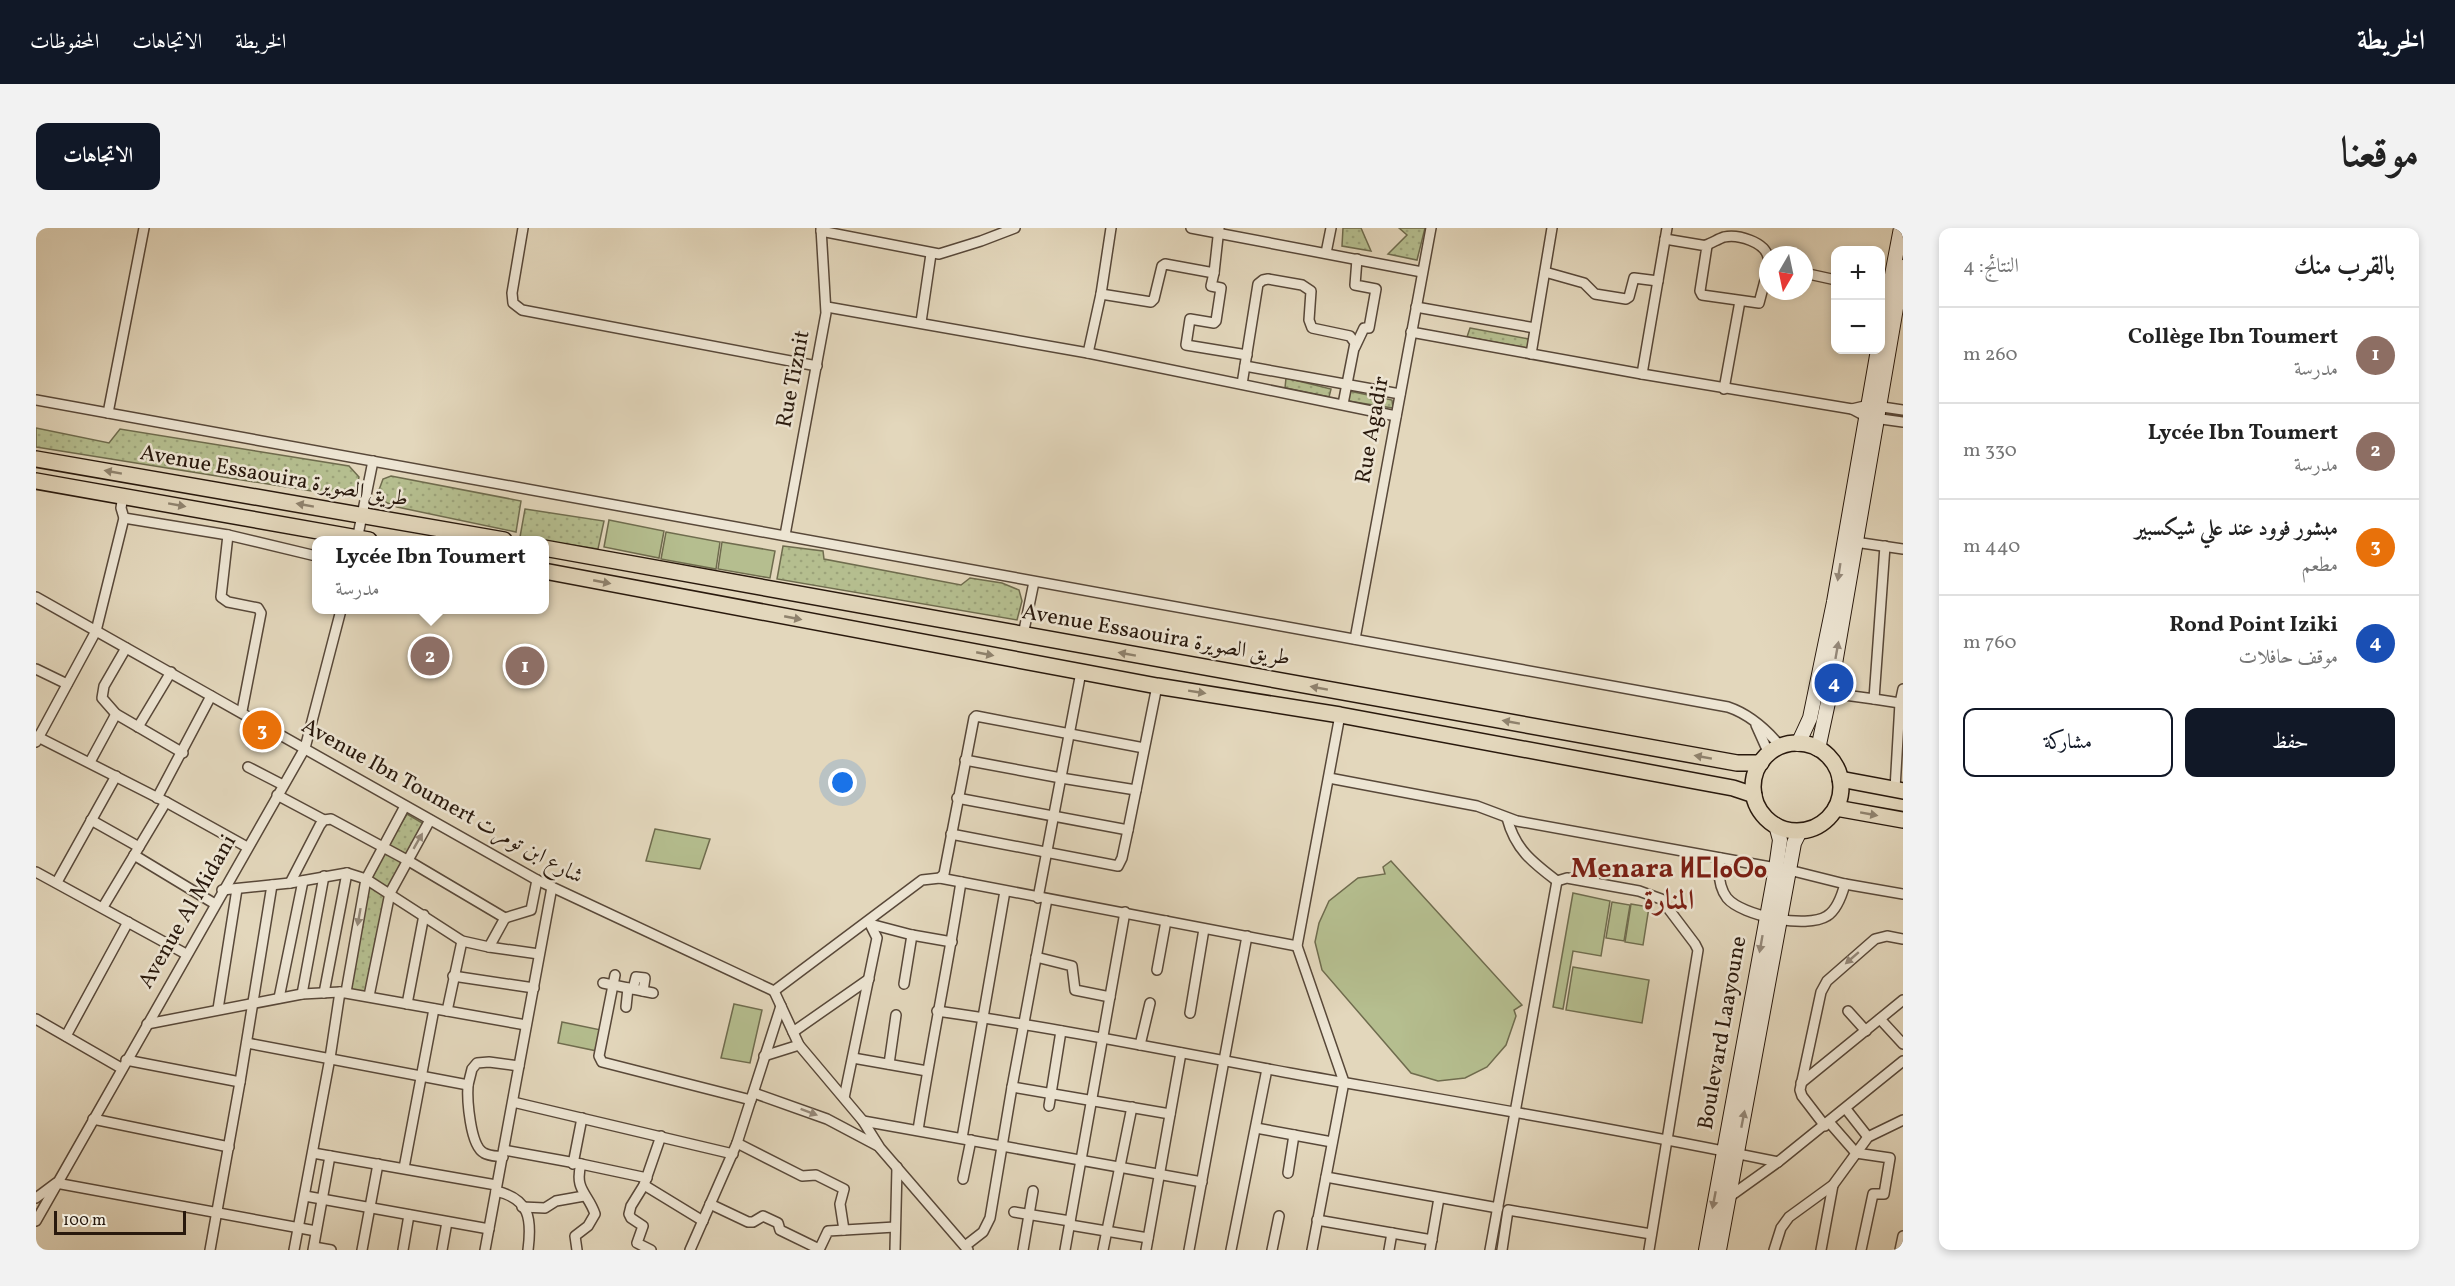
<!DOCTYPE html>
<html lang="ar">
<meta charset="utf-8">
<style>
:root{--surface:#fff;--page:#f2f2f2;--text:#222;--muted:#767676;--line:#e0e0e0;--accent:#111827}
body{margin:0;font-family:Vollkorn,Amiri,"Noto Sans Tifinagh",serif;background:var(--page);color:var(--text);direction:rtl}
.controls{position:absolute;right:18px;top:18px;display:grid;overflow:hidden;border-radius:12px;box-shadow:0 3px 9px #0003}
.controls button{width:54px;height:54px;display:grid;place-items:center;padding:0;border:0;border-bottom:2px solid var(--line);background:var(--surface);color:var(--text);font:30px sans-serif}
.compass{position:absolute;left:1723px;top:18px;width:54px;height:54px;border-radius:50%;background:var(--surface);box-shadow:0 3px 9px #0003;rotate:189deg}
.scale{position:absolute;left:18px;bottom:15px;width:132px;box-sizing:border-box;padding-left:6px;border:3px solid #29190d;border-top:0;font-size:16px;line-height:21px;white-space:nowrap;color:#29190d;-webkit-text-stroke:4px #ede5d3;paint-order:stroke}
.you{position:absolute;left:807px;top:555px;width:21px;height:21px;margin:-15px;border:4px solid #fff;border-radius:50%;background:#1a73e8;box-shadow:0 0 0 9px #1a73e833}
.badge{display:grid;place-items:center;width:39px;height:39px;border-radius:50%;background:var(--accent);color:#fff;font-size:20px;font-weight:700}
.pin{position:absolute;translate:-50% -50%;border:3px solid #fff;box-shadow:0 2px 6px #0006}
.popup{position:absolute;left:276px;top:308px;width:237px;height:78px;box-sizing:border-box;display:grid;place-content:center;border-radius:12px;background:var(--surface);filter:drop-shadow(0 2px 4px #0005);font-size:20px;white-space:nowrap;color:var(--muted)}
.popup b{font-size:22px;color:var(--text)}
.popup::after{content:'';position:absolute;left:50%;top:100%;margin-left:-12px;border:12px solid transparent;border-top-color:var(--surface)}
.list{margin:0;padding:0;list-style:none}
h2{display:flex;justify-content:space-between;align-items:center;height:78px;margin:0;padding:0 24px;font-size:26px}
h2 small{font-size:20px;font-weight:400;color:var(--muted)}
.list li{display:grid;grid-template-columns:39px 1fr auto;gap:18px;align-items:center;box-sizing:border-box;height:96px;padding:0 24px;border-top:2px solid var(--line)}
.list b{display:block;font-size:22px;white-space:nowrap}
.list p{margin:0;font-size:20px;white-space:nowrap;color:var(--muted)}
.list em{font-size:20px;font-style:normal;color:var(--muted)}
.actions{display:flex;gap:12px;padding:18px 24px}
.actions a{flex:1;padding:14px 0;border:2px solid var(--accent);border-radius:12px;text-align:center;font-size:21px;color:var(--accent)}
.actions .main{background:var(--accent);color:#fff}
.map{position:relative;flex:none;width:1867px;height:1022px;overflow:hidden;direction:ltr;border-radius:12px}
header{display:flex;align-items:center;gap:36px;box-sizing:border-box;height:84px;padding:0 30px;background:var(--accent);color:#fff}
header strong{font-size:28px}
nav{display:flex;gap:33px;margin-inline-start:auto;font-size:21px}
.intro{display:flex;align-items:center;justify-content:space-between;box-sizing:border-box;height:144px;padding:0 36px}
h1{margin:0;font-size:42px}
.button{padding:15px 27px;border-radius:12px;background:var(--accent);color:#fff;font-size:21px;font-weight:700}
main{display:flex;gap:36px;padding:0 36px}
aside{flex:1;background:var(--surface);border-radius:12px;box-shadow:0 3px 9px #0003}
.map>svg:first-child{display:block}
.grass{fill:url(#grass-dots);stroke:#6f6c4e;stroke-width:1.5}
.pitch{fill:#b5be8f;stroke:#6f6c4e;stroke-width:1.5}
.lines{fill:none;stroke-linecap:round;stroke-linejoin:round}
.street-casing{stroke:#584839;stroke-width:12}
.secondary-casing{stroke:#29190d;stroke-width:16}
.primary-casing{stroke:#29190d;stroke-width:18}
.street{stroke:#ede5d3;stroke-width:9}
.secondary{stroke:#ede5d3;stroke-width:14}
.primary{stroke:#e3d7bc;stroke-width:15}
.oneway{fill:#8f826d}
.oneway2{fill:#95897a}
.labels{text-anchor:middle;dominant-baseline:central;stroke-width:5;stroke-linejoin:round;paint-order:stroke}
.street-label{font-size:22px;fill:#29190d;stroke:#ede5d3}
.district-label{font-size:28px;font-weight:bold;fill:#7a1f14;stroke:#ede5d3}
</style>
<header>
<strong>الخريطة</strong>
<nav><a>الخريطة</a><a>الاتجاهات</a><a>المحفوظات</a></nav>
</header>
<div class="intro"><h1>موقعنا</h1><a class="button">الاتجاهات</a></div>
<main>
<aside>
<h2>بالقرب منك<small>النتائج: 4</small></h2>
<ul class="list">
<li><span class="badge" style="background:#8d6e63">1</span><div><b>Collège Ibn Toumert</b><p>مدرسة</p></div><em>260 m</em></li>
<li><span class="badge" style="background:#8d6e63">2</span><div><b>Lycée Ibn Toumert</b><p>مدرسة</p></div><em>330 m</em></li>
<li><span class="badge" style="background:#e8710a">3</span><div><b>مبشور فوود عند علي شيكسبير</b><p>مطعم</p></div><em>440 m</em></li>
<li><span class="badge" style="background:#1a4fb4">4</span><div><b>Rond Point Iziki</b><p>موقف حافلات</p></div><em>760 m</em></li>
</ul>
<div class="actions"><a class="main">حفظ</a><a>مشاركة</a></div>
</aside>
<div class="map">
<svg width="1867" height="1022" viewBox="0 0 1867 1022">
<defs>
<pattern id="grass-dots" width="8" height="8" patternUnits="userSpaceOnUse" patternTransform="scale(1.5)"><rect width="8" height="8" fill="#b5be8f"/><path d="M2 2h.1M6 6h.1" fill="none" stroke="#9ca37a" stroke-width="1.8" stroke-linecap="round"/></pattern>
</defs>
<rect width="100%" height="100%" fill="#e3d7bc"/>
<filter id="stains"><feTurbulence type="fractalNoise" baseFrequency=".00333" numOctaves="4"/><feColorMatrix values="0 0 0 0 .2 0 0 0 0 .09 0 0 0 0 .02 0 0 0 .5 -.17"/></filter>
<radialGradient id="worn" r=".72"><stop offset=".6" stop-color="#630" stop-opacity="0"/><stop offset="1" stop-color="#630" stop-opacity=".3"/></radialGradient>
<g class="grass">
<polygon points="1307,0 1325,0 1335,23 1306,18"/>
<polygon points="1363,0 1389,0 1381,32 1352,26 1371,7"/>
<polygon points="1434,100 1493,111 1492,120 1431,109"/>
<polygon points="1250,150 1295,161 1293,169 1249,160"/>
<polygon points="1313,163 1356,172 1357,180 1312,173"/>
<polygon points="0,200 73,215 84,201 313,238 323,249 319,270 0,219"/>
<polygon points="355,248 485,273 480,304 361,279 340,270 347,251"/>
<polygon points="489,281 568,293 562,321 484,309"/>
<polygon points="747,318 787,323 788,331 925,357 934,350 966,355 983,362 986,373 981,392 741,351"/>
<polygon points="371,586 388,596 370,626 352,617"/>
<polygon points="349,623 369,630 352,660 335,650"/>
<polygon points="332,655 351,666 331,764 310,762"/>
</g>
<g class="pitch">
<polygon points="573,292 628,303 623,330 568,319"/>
<polygon points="630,304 684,314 680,341 625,331"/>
<polygon points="686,314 739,323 734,350 682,341"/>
<polygon points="619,601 674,611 664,641 610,633"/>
<polygon points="1355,633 1486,777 1478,782 1480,788 1470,817 1451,839 1429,850 1402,853 1375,845 1286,742 1279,714 1283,695 1293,673 1322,650 1349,646 1347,639"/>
<polygon points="1537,665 1574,673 1565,728 1537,723 1527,781 1517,779"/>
<polygon points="1576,674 1594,677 1588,713 1570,710"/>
<polygon points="1595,676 1613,679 1607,717 1589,714"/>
<polygon points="1537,739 1613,752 1606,795 1530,782"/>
<polygon points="698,776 726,782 714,835 685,830"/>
<polygon points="526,794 565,802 561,823 522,815"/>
</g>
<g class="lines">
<g class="street-casing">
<g id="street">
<polyline points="487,0 476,65 477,75 486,82 781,138"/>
<polyline points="1155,0 1386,44"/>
<polyline points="785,3 903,26 945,13 979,0"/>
<polyline points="1629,11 1671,18 1664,63 1666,67 1723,75 1732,41"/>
<path d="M1670,17C1676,15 1682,11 1688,9C1702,6 1729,14 1732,29"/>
<polyline points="1290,25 1295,0"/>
<polyline points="1509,44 1548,55 1559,66 1590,71 1593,69 1598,50 1622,53"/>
<polyline points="1178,45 1175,58 1185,60 1180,93 1178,95 1154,91 1150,117 1211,127"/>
<polyline points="1768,45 1800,52"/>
<polyline points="1065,66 1115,74 1118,71 1126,38 1129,36 1178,45 1183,0"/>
<polyline points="791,79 1052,125 1360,188"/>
<polyline points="1380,79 1499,100"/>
<polyline points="885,94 895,26"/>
<polyline points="1375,104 1606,146 1816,181"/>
<polyline points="1319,119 1328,100 1333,100 1340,61 1319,57 1321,31"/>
<polyline points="1052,125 1065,66 1075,0"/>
<polyline points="1495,126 1516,0"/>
<polyline points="1209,138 1364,166"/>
<polyline points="1606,146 1631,0"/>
<polyline points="1206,156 1222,56 1227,52 1232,51 1266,57 1275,63 1273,92 1276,100 1314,108 1319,115 1307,176"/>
<polyline points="1688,161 1704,73"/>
<path d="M0,172L1692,479C1713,486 1731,502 1745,519"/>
<polyline points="1867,182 1833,177 1816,181 1831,189 1867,194"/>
<polyline points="72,185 108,0"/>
<polyline points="87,267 85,280 88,290 192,307 280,328"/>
<polyline points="192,307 185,369 192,374 222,380 225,385 206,483"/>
<polyline points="749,307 790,85 785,0"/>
<polyline points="321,312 337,233"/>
<polyline points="1819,314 1867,321"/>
<polyline points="0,369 501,652 738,763"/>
<polyline points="987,407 998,354"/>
<polyline points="1319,411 1395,0"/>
<polyline points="90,420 68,458 66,470 80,486 147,525"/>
<polyline points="0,441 31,456"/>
<polyline points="1794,465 1838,471 1849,318"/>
<polyline points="1838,471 1864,475"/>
<polyline points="1720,497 1733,526"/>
<polyline points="102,499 135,444"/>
<polyline points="0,508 130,574 211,619"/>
<polyline points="0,514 60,403 88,290"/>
<polyline points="929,532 1025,550 1100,562"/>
<polyline points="54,534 80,486"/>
<polyline points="212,539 247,557"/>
<polyline points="1293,550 1441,578 1481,593 1740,640"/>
<polyline points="1859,561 1864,475 1867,461"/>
<polyline points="241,567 288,592"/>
<polyline points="121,570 175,468"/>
<polyline points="921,570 1092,602"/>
<path d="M1471,590C1479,621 1496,634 1521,653"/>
<polyline points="55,592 103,619"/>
<polyline points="915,606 1082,638 1086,630 1092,602 1121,458"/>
<polyline points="98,627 179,676"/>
<path d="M1684,630C1682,644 1682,658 1691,670C1706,688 1771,701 1791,688C1801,682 1806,667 1809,656"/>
<polyline points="1753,642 1809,656 1867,666"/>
<polyline points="0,644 150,726"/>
<polyline points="904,650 908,646 938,490 940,488 1108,520"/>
<polyline points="1521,653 1531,650 1603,663 1625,671 1659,716 1662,722 1613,1022"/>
<polyline points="21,654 80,548"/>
<polyline points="254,655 284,597 288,592 295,591 371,632 469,690 453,719"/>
<polyline points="186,662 254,655 311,645 330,651 426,713 453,719 503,726"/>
<polyline points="1002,670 1045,444"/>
<polyline points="67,679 130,574"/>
<polyline points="469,690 495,682 501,652"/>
<polyline points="834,696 876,707 916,714"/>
<polyline points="1000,729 1036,738 1039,762 1074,769"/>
<polyline points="1121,742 1130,693"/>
<polyline points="579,747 563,828 566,834 715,872"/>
<polyline points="417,748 498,760"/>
<polyline points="567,755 617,765"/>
<polyline points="868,756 876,707"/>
<polyline points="597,761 600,749 609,750 607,763"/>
<polyline points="738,763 886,652 904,650 1261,718"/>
<polyline points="738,763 763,817 827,893 844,920 932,1022"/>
<polyline points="310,764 330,651 369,578"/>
<polyline points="288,765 311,645"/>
<polyline points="266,766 288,648"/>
<polyline points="333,768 354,665 394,592"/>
<polyline points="243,770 267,653"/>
<polyline points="371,776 388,687"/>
<polyline points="590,779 592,760"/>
<polyline points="182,781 201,661"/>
<polyline points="411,783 426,713"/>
<path d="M901,783C1021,800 1140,824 1259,846C1420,874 1582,901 1742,934"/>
<polyline points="1812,783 1830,803"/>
<polyline points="1154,785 1168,701"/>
<polyline points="0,791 85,840"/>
<polyline points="1844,791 1867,816"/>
<polyline points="111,796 266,766 304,764"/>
<polyline points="757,804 833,751"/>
<polyline points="30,808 92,694"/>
<polyline points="211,815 432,857 436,841 441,835 453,834 483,838"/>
<polyline points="1104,817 1114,775"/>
<polyline points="728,828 763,817"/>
<polyline points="817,830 891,843"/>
<polyline points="90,832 204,854"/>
<polyline points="853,836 860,787"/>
<polyline points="1765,855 1867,772"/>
<path d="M432,857C431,871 434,918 448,925C453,928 461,928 467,929"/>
<polyline points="976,859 1134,886"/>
<polyline points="718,865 791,891 842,918"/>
<polyline points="808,870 841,710 835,698"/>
<polyline points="477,874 697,926"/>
<polyline points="1013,878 1025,803"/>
<polyline points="1810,881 1832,909"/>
<polyline points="57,891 193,919"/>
<polyline points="827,893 1166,954"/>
<polyline points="1793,894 1820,925 1854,930 1848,966 1837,966 1825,1022"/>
<polyline points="1789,898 1766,868 1764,862 1785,764 1791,753 1839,711 1851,708 1867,711"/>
<polyline points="1220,900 1296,914"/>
<path d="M882,902C895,819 912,737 925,654"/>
<polyline points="926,910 969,663"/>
<polyline points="701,915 766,948 780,947 808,961 804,976 808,1002"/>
<polyline points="468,922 545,936"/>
<polyline points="277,925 460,957"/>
<polyline points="537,936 546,890"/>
<polyline points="368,940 398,781"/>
<polyline points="1252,945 1258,907"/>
<polyline points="1290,949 1462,980"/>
<polyline points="927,951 935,912"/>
<polyline points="608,957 667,993"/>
<path d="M460,963C494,971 496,991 492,1022"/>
<polyline points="269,968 453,1001"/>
<polyline points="1693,969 1742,934 1867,833"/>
<polyline points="0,970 20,955 280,1003"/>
<polyline points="674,976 712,994 717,994 727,988 742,995 744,1002 783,1021"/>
<polyline points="486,979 509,980 520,973 548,968"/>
<polyline points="978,984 1034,993"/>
<polyline points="1281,992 1396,1012"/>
<polyline points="0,993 269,520 305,382"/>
<polyline points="1034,997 1112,1010"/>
<polyline points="929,1018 947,1004 954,990 976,859 1011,671"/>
<polyline points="278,1019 295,1022"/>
<polyline points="174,1022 204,854 236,657"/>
<polyline points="258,1022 294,830 304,764 490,797"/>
<polyline points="277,1022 294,928"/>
<polyline points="326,1022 342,936"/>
<polyline points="367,1022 373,987"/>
<polyline points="406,1022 411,994"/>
<polyline points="449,1022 516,659"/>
<path d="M541,1022L539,1008L552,998L559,986C552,965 538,962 545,936L611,950"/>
<polyline points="615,1022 601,1015 607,998 595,990 593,986 595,978 608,957 625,908"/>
<polyline points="654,1022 701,915 745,778"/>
<polyline points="783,1022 792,1003 859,999"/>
<polyline points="859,1022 861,939"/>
<polyline points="987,1022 997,963"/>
<polyline points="1029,1022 1089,684"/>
<polyline points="1067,1022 1096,879"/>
<polyline points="1110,1022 1145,825"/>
<polyline points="1153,1022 1211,708"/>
<polyline points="1195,1022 1231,841"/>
<polyline points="1236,1022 1243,988"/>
<polyline points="1276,1022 1308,854 1261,718 1304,487"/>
<polyline points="1353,1022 1356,1005"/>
<polyline points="1394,1022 1403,970"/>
<polyline points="1454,1022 1521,653"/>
<polyline points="1466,1022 1472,982 1615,1006"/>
<polyline points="1738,1022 1745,1000 1753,989 1797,957 1832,909 1867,892"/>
<polyline points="1785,1022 1797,957"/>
<polyline points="1864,1022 1867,1008"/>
</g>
</g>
<g class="secondary-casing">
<g id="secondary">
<polyline points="1844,110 1865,0"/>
<polyline points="1762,516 1774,490 1798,374 1842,122"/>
<polyline points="1782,521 1794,465 1867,39"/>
<polyline points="1670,1022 1740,640 1744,612 1740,597"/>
<polyline points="1683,1022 1758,615 1764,603"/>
</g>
</g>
<g class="primary-casing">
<g id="primary">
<polyline points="0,231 468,312"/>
<polyline points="0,253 333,312"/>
<polyline points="508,320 1701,535 1725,535"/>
<polyline points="508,343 1121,458 1304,487 1697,560 1718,567"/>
<circle cx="1761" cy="559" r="44"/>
<polyline points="1804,551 1867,563"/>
<polyline points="1800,580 1867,592"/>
</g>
</g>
<use href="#street" class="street"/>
<use href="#secondary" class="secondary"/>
<use href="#primary" class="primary"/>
</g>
<defs><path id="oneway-solid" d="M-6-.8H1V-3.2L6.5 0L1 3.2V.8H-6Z" transform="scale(1.5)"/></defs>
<g class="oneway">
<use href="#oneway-solid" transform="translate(77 244) rotate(-170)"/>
<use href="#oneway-solid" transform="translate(141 277) rotate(10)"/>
<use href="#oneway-solid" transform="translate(269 277) rotate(-170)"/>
<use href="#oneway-solid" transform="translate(566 354) rotate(11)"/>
<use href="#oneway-solid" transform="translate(757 390) rotate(11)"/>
<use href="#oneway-solid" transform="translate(949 426) rotate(11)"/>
<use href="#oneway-solid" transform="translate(1091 426) rotate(-170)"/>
<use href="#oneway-solid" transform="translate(1283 460) rotate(-170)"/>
<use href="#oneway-solid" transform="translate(1161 464) rotate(9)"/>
<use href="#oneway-solid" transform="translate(1475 494) rotate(-170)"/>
<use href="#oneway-solid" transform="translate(1667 529) rotate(-170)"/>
<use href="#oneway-solid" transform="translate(1833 586) rotate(10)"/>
</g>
<g class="oneway2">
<use href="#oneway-solid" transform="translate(1803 344) rotate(99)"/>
<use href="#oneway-solid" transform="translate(1801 422) rotate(-80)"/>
<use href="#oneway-solid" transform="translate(382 613) rotate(-60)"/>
<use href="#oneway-solid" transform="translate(323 689) rotate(100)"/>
<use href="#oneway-solid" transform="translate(1725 716) rotate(100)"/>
<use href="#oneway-solid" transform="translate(1816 730) rotate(139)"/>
<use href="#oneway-solid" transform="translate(773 884) rotate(21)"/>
<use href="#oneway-solid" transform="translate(1707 891) rotate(-79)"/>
<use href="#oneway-solid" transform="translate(1678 972) rotate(101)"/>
</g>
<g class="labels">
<g class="street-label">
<text transform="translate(758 151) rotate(-79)">Rue Tiznit</text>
<text transform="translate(1337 202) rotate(-80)">Rue Agadir</text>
<text transform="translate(238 249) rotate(10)">Avenue Essaouira طريق الصويرة</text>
<text transform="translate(1120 408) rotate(10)">Avenue Essaouira طريق الصويرة</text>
<text transform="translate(406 574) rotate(29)">Avenue Ibn Toumert شارع ابن تومرت</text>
<text transform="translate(152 684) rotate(-60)">Avenue Al Midani</text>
<text transform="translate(1687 805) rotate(-80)">Boulevard Laayoune</text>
</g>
<g class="district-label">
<text x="1633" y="641">Menara ⵍⵎⵏⴰⵔⴰ<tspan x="1633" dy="32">المنارة</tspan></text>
</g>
</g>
<rect width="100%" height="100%" filter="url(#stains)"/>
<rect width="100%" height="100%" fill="url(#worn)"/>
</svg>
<div class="controls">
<button>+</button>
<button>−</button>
</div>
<svg class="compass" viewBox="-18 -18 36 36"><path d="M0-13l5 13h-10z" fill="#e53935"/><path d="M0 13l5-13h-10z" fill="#767676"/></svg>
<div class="scale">100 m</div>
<div class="you"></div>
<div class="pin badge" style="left:489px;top:438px;background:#8d6e63">1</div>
<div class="pin badge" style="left:394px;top:428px;background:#8d6e63">2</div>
<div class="popup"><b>Lycée Ibn Toumert</b>مدرسة</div>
<div class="pin badge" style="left:226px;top:502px;background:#e8710a">3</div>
<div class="pin badge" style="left:1798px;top:455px;background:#1a4fb4">4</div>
</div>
</main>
